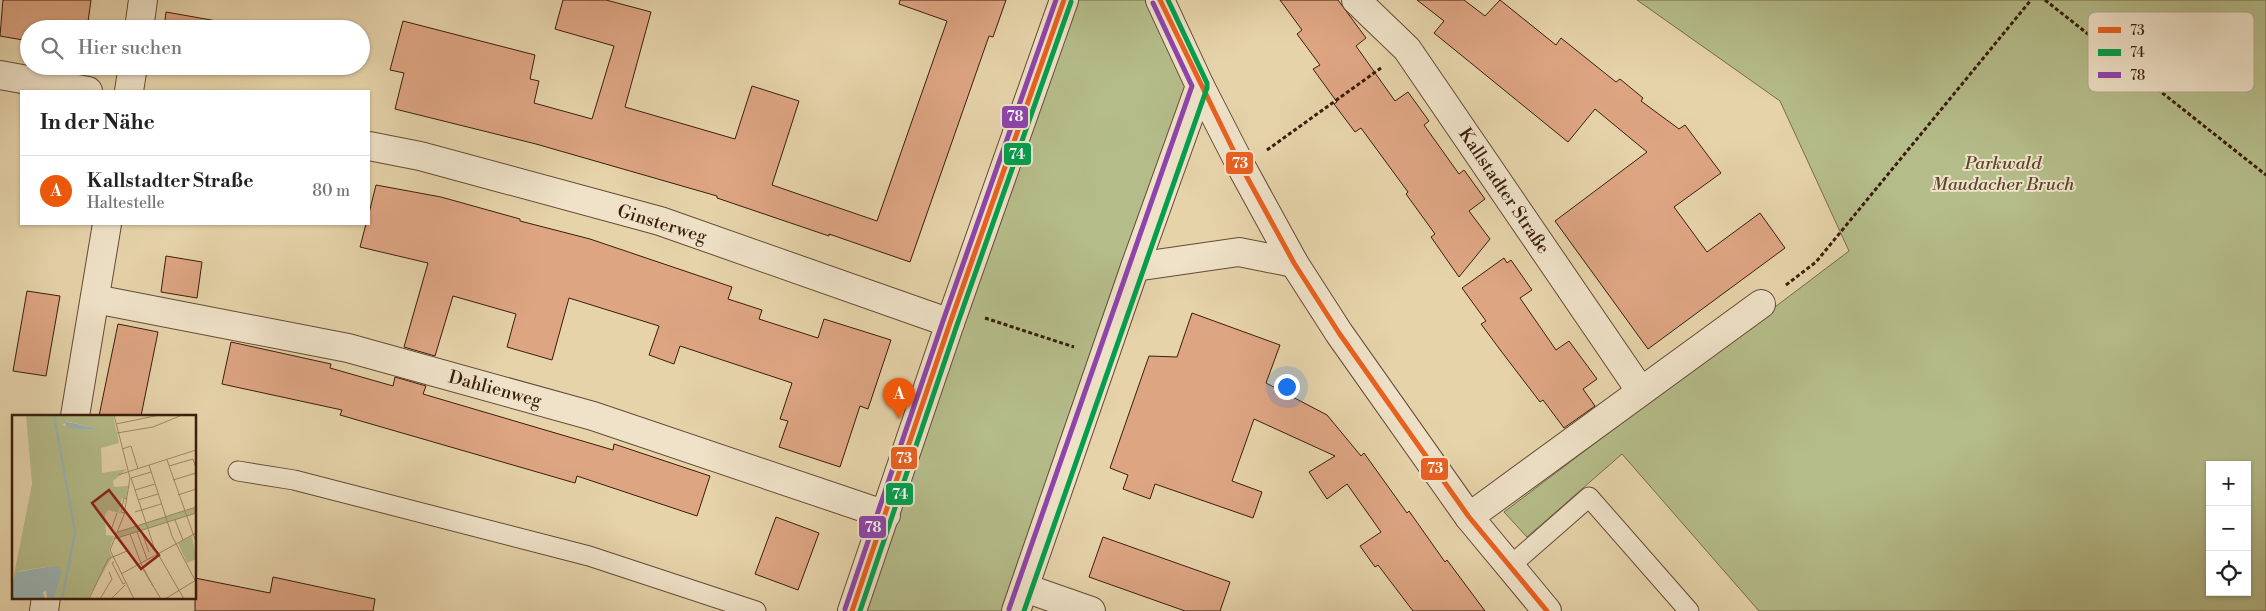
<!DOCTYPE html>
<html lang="de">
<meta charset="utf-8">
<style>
:root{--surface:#fff;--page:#f2f2f2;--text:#222;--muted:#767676;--line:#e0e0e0;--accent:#ea580c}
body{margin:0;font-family:"Libre Bodoni",serif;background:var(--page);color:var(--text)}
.controls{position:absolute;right:15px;bottom:15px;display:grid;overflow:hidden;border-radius:0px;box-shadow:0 1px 4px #0004}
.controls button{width:45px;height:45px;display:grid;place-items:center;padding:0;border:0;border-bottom:1px solid var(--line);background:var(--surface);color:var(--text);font:25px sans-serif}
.you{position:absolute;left:1286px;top:386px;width:18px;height:18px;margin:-12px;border:4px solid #fff;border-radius:50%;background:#1a73e8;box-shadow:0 0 0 8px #1a73e833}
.badge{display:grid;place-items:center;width:32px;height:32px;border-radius:50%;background:var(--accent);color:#fff;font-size:16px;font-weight:700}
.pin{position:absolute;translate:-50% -41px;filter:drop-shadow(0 1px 2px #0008)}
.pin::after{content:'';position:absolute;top:26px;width:18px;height:15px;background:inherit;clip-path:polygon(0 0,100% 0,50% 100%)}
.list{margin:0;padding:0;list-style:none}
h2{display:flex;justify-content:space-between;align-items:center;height:65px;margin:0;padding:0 20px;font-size:21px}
h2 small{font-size:16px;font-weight:400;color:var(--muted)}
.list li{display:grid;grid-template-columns:32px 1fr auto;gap:15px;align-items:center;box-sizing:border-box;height:70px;padding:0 20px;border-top:1px solid var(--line)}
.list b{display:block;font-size:19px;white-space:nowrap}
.list p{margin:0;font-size:16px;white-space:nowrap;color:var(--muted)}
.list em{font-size:16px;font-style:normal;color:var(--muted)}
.icon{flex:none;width:28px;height:28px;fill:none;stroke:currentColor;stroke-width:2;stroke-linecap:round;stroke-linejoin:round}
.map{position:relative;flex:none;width:2266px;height:611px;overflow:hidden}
.search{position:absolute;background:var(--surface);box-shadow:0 1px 4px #0004;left:20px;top:20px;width:350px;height:55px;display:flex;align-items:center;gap:12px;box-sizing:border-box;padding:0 18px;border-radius:28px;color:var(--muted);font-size:19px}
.panel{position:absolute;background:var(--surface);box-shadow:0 1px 4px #0004;left:20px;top:90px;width:350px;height:135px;border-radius:0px}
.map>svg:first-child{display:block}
.green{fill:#b4bc89;stroke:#776c4a;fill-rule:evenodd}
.building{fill:#dea583;stroke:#3a1d0c}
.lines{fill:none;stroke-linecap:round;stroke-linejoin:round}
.service-casing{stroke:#654a34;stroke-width:21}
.minor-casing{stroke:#654a34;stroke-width:30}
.tertiary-casing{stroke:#654a34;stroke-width:30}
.path{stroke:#3a1d0c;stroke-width:3;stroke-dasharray:4 2.5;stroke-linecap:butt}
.service{stroke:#efe2c8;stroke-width:19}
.minor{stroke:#efe2c8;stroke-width:28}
.tertiary{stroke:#efe2c8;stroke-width:28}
.bus-1-casing{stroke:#efe2c8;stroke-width:9}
.bus-2-casing{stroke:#efe2c8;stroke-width:9}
.bus-3-casing{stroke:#efe2c8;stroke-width:9}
.bus-1{stroke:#e96121;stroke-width:5}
.bus-2{stroke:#039f4e;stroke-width:5}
.bus-3{stroke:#8e44ad;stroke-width:5}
.labels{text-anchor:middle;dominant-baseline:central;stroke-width:4;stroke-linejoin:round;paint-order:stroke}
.park-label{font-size:18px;font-style:italic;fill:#58452b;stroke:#efe2c8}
.street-label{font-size:18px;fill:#3a1d0c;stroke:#efe2c8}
.inset-river{fill:none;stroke:#9ab5b4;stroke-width:2.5}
.inset-road{fill:none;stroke:#a18a6b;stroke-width:1}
.view{fill:#8f2418;fill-opacity:0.15;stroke:#8f2418;stroke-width:2.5}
.inset-edge{fill:none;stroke:#3a1d0c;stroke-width:2.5}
.key{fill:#efe2c8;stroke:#b9a790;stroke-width:1}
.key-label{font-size:14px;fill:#3a1d0c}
.line-badge{stroke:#efe2c8;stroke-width:2}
.badge-label{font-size:14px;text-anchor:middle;font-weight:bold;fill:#fff}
</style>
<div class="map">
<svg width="2266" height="611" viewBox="0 0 2266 611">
<rect width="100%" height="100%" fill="#e6d3aa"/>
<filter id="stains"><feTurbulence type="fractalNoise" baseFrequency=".004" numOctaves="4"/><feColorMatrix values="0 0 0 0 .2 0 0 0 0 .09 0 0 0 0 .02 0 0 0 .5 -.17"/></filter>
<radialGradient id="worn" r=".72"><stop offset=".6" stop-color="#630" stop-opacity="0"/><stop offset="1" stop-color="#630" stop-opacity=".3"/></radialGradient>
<g class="green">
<polygon points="1064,0 1160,0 1200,86 1016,611 852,611"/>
<path d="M1637,0H2266V611H1759L1622,454L1527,537L1504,512L1849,251L1780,101ZM2210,465H2247V592H2210Z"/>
</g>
<g class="building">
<polygon points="3,0 91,0 87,29 29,29 29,41 0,36"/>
<polygon points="563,0 606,0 651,12 625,107 735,139 752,86 799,101 772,185 877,221 947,21 899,4 900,0 1006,0 993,37 989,36 910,262 829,234 829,236 717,198 717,196 536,144 395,109 404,73 390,70 403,21 535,55 530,79 539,81 534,103 592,119 614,46 555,29"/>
<polygon points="1280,0 1338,0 1366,38 1356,46 1395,101 1408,92 1429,121 1424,125 1459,174 1464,170 1485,199 1469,211 1490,239 1459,277 1431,237 1435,234 1406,194 1408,192 1361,128 1355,132 1334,104 1337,102 1313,69 1320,65 1297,34 1302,30"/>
<polygon points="1417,0 1464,0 1485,16 1500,0 1556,45 1561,38 1616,82 1620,79 1643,98 1641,101 1679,129 1685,125 1721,173 1674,207 1707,252 1760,213 1785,248 1648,349 1555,221 1647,152 1595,109 1568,142 1434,33 1444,21"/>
<polygon points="166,12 245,26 245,29 164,29"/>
<polygon points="206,66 238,66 237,72"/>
<polygon points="376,185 441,197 520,219 520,221 590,239 732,287 728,299 762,310 759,319 818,338 824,319 891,340 868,409 860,406 840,467 779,447 788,421 780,419 792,383 680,346 674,364 649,355 659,326 569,298 552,360 507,347 516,314 453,296 435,356 404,347 428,263 360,247 366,224 369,224 369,213"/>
<polygon points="166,256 202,262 197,298 161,292"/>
<polygon points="1504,258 1507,263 1511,260 1532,290 1520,298 1556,350 1569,341 1597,379 1583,389 1595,406 1564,428 1543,400 1540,402 1501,351 1481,324 1486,321 1462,288"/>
<polygon points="27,291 60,296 46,376 13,371"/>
<polygon points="1192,313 1280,345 1266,383 1327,415 1361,456 1364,453 1407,513 1409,511 1445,562 1447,560 1485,611 1413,611 1378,565 1375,567 1360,546 1381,532 1347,484 1327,499 1309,472 1335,456 1254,419 1232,481 1262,492 1253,518 1155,484 1150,499 1123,489 1128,475 1110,468 1149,356 1177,357"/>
<polygon points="118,324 158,332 141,416 99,416"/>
<polygon points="231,342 331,364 330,368 393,386 395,377 426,386 423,394 613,450 614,444 710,476 697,516 577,476 575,483 340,415 342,410 222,384"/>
<polygon points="776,517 819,533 798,590 755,574"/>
<polygon points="1103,537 1230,582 1220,611 1185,611 1089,577"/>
<polygon points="273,577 375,599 373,611 195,611 195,578 270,593"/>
</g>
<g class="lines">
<g class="service-casing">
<g id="service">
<polyline points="238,471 294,480 589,556 756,611"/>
<polyline points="1509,567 1589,497 1689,611"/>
</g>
</g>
<g class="minor-casing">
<g id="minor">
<polyline points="1356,0 1407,49 1640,390"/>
<polyline points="139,29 143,0"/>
<polyline points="0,75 88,91"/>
<polyline points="1200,86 1242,168 1294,263 1339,333 1469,517 1547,611"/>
<polyline points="129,91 133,66"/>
<polyline points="369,146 420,156 660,221 950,323"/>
<polyline points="1135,267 1239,252 1294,263"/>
<polyline points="95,299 348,348 593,416 886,515"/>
<polyline points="75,416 107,224"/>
<polyline points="1469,517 1761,304"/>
<polyline points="1025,588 1091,611"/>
<polyline points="44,611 46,597"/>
</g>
</g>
<g class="tertiary-casing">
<g id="tertiary">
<polyline points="852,611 950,323 1064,0"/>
<polyline points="1016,611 1135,267 1200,86 1160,0"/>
</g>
</g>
<g class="path">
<polyline points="2045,0 2266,175"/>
<polyline points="1267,150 1381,68"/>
<polyline points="1786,285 1816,262 2031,0"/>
<polyline points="985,318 1074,347"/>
</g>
<use href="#service" class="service"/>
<use href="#minor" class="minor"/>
<use href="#tertiary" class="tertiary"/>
<g class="bus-1-casing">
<g id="bus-1">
<polyline points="1160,0 1242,168 1294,263 1339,333 1469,517 1547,611"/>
<polyline points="852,611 950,323 1064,0"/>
</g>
</g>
<g class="bus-2-casing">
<g id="bus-2">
<polyline points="860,611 957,325 1071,2"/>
<polyline points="1024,611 1207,88 1207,83 1168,0"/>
</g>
</g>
<g class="bus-3-casing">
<g id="bus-3">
<polyline points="845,609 943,321 1056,0"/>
<polyline points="1009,609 1192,86 1153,3"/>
</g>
</g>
<use href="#bus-1" class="bus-1"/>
<use href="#bus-2" class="bus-2"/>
<use href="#bus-3" class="bus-3"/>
</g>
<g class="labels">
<g class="park-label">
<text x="2003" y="163">Parkwald<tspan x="2003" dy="21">Maudacher Bruch</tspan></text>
</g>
<g class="street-label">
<text transform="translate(1504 191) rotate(56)">Kallstadter Straße</text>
<text transform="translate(662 224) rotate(17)">Ginsterweg</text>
<text transform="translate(495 389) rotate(15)">Dahlienweg</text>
</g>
</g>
<g transform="translate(12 415)">
<rect width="184" height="184" fill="#e6d3aa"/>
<path d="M14,0H101L107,28L89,33L90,58L115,54L101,66L102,72L116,71L114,83H110L107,97L111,99L96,95L93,100L94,120L102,121L97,135L100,142L76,184H42L50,158L41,151L7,156L0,170L20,69ZM53,6L83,13L86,14L69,15L51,10ZM184,92V98L102,124L105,117ZM180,121L184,144L175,148L166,128Z" fill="#b4bc89" fill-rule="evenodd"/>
<path d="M51,6L83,13L87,14L69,15L55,12ZM41,151L47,152L50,158L42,184H35L34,175L31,177L33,184H0V170L5,157Z" fill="#9ab5b4"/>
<path class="inset-river" d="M42,0L63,117L50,184"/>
<path class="inset-road" d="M102,0L118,63L112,100L98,135L122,184M104,9L148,0M105,18L141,12L170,0M110,34L119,31L126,54M155,45L184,127M137,50L160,121L184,167M157,51L181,44L184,53M139,57L119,63L142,132L172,184M106,60L184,35M161,65L184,58M123,75L143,69M166,80L184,74M126,85L146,79M123,97L149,89M112,98L109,97L112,83L115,84M163,105L171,125M99,115L105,98M129,115L137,137M106,117L184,92M125,117L135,144M118,119L132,156L149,184M102,124L184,98M102,147L100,148L111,169L113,168M132,154L141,171M109,159L184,118M77,184L96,144L115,136M88,184L100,164L97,157M99,184L113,170M153,184L184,165"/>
<path class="view" d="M97,75L147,140L129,154L80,88Z"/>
<rect width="184" height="184" class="inset-edge"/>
</g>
<rect x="2088" y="12" width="166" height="80" rx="8" class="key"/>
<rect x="2098" y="27" width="23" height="6" fill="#e96121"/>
<rect x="2098" y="49" width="23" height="7" fill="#039f4e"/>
<rect x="2098" y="72" width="23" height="6" fill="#8e44ad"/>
<g class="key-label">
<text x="2130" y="35">73</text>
<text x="2130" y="57">74</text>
<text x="2130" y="80">78</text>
</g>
<g class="line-badge">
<rect x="1001" y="105" width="28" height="24" rx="5" fill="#8e44ad"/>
<rect x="1003" y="142" width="29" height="24" rx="5" fill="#039f4e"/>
<rect x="1225" y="151" width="29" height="24" rx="5" fill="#e96121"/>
<rect x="890" y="446" width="28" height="24" rx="5" fill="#e96121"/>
<rect x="1420" y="457" width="29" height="24" rx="5" fill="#e96121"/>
<rect x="885" y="482" width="29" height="24" rx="5" fill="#039f4e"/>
<rect x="858" y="515" width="29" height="24" rx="5" fill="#8e44ad"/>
</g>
<g class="badge-label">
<text x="1015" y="121">78</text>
<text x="1017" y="159">74</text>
<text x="1240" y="168">73</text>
<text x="904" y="463">73</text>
<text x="1435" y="473">73</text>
<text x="900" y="499">74</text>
<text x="873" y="532">78</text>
</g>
<rect width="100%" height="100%" filter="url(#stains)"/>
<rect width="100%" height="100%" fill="url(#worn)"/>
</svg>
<div class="controls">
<button>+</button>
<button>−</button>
<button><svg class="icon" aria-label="locate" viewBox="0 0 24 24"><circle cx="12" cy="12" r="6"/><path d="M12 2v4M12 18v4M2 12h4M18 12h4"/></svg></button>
</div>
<div class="you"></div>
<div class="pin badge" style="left:899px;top:419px">A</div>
<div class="search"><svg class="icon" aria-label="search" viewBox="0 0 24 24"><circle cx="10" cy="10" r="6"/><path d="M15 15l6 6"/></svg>Hier suchen</div>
<section class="panel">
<h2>In der Nähe<small></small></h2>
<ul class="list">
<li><span class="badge">A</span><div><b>Kallstadter Straße</b><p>Haltestelle</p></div><em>80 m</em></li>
</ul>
</section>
</div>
